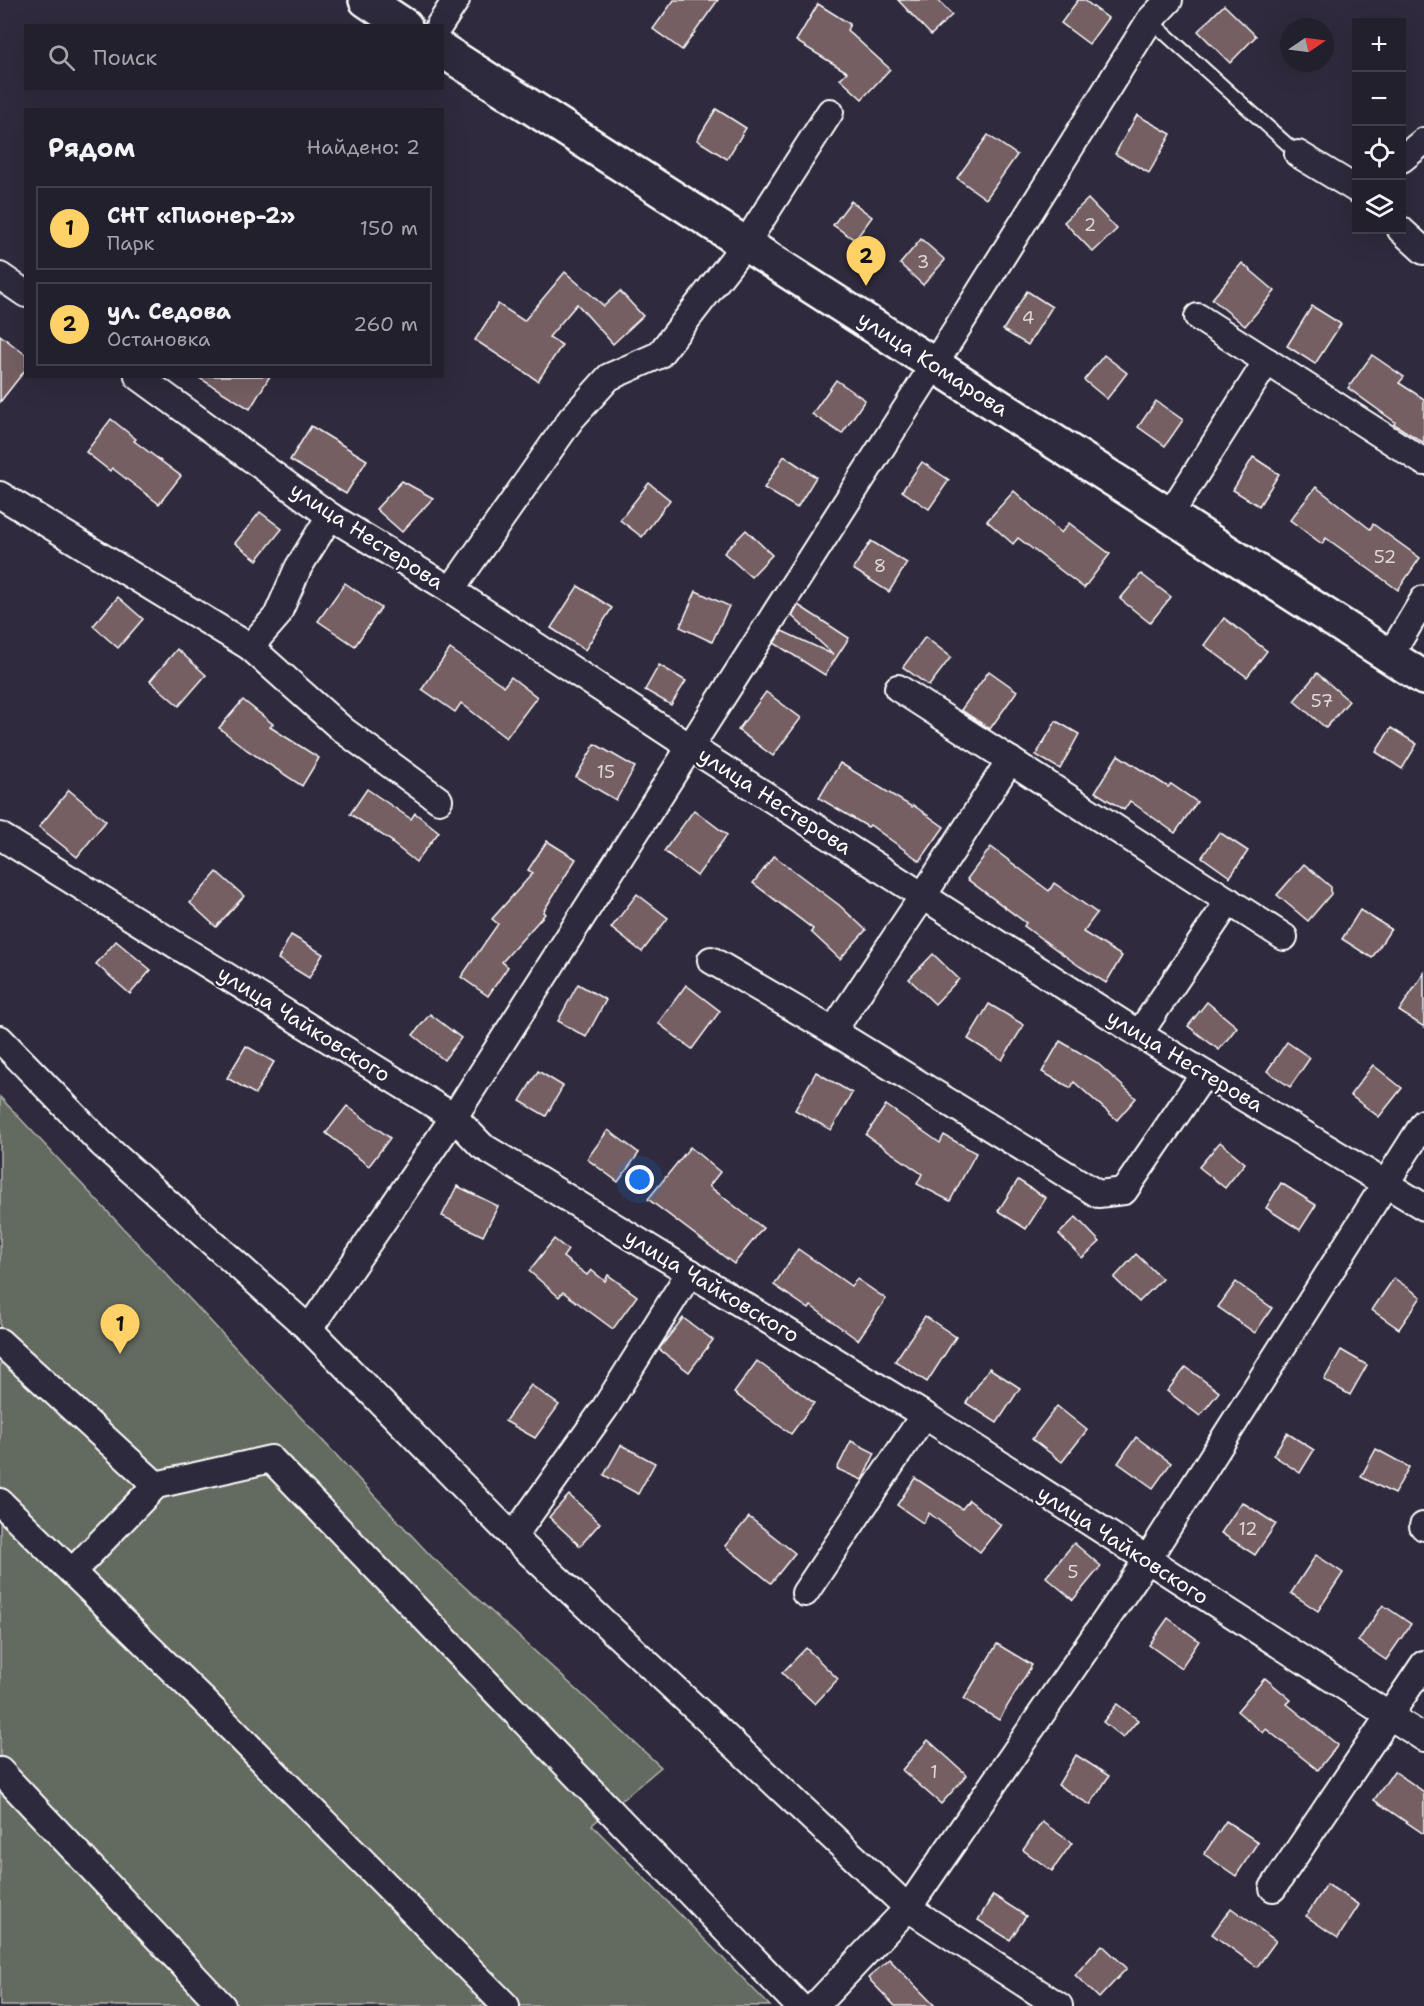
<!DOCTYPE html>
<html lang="ru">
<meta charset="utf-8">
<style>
:root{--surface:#23202e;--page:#2f2d3a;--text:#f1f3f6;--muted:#a3a3aa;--line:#403e4a;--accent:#ffd166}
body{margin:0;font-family:"Shantell Sans",sans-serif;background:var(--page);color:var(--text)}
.controls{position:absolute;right:18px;top:18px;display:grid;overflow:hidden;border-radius:0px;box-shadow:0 6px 24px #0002}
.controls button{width:54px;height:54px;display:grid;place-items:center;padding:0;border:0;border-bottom:2px solid var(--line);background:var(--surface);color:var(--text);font:30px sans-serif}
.compass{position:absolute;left:1280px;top:18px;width:54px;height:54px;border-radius:50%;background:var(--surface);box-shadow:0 6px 24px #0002;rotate:77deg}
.you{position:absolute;left:640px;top:1180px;width:21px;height:21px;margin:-15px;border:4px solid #fff;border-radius:50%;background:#1a73e8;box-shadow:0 0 0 9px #1a73e833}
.badge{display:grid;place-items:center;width:39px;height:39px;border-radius:50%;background:var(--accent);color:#111;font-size:20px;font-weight:700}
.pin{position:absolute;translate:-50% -50px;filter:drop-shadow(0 2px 3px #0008)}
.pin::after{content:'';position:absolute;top:32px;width:21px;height:18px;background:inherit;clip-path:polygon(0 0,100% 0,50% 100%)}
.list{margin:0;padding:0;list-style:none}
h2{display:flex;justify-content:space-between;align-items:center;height:78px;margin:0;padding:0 24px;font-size:26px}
h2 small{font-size:20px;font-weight:400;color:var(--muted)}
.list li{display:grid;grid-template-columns:39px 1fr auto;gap:18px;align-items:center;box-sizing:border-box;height:84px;margin:0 12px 12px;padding:0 12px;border:2px solid var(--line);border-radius:0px}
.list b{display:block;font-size:22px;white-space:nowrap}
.list p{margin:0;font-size:20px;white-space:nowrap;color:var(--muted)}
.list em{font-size:20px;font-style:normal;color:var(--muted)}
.icon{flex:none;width:33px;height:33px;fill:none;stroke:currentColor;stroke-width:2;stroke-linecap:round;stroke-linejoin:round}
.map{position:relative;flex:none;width:1424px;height:2006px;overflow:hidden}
.search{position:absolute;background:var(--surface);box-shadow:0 6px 24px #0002;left:24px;top:24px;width:420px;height:66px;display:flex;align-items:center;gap:15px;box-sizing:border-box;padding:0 21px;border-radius:0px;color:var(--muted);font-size:22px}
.panel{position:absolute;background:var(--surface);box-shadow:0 6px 24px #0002;left:24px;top:108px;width:420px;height:270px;border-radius:0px}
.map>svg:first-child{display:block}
.green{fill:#636b5e;stroke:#b1b5ae;stroke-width:1.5}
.building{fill:#755e64;stroke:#fff;stroke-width:1.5}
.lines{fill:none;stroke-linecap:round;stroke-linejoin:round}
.service-casing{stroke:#fff;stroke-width:16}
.minor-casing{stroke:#fff;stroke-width:30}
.primary-casing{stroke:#fff;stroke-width:38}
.service{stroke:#2f2a3d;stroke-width:12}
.minor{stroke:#2f2a3d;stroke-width:26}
.primary{stroke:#2f2a3d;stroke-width:33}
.labels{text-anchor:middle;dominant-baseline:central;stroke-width:4.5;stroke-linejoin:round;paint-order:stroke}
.number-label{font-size:18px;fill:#dcd7d8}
.street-label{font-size:21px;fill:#fff;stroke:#2f2a3d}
</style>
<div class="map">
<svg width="1424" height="2006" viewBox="0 0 1424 2006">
<rect width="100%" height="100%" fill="#2f2a3d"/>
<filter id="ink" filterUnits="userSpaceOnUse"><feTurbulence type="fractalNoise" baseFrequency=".0167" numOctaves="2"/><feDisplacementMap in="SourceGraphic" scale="12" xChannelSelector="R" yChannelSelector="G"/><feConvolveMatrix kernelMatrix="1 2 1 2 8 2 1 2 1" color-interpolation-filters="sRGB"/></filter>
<g filter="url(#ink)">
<polygon class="green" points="0,1097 431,1556 661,1767 592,1825 770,2006 0,2006"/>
<g class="building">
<polygon points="674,0 718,0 682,50 653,29"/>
<polygon points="898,0 938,0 952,15 931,35"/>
<polygon points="1078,0 1084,0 1108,18 1089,44 1061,23"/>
<polygon points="818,4 850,24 847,30 890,69 862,99 840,79 847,72 796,41"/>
<polygon points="1224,5 1256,36 1230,63 1198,31"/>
<polygon points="716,109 746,128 727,159 697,140"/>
<polygon points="1137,115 1171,134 1149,173 1115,154"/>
<polygon points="988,135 1017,155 986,199 957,178"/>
<polygon points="1088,199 1117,229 1093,252 1064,222"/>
<polygon points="851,201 872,217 855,240 833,225"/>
<polygon points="921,239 945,260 923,285 900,264"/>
<polygon points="1242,263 1275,291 1245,326 1212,299"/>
<polygon points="565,272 604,306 620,291 643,316 613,344 577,304 549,337 562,345 538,381 475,340 498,304 524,321"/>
<polygon points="1027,291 1052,307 1028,345 1003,330"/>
<polygon points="1312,306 1341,324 1315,364 1287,346"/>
<polygon points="0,335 26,355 26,369 0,402"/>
<polygon points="1104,355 1127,373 1107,399 1084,380"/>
<polygon points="1372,355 1404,377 1399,383 1424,399 1424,443 1394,424 1395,422 1348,388"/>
<polygon points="196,376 270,376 250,409"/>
<polygon points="836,380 865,400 842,434 812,414"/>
<polygon points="1156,401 1183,420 1165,446 1138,427"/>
<polygon points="111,419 136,439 134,441 181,476 159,504 112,468 110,471 86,452"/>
<polygon points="311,426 367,460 346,494 290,460"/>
<polygon points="784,456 816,477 797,508 764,488"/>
<polygon points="1253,457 1279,474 1259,506 1233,490"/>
<polygon points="922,462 949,480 929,509 902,491"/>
<polygon points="402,481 433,498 402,532 376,509"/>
<polygon points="649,483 670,500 642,537 620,520"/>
<polygon points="1316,487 1370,529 1373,524 1420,558 1398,590 1326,538 1322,544 1290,520"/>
<polygon points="1014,491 1061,533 1069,523 1110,554 1084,588 1018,538 1013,544 987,521"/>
<polygon points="260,512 282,529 257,560 235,543"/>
<polygon points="746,530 772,555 751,577 724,553"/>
<polygon points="871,541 907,563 889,592 853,569"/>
<polygon points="1141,574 1171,597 1150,623 1120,599"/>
<polygon points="345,583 381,608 355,646 318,621"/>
<polygon points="578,586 612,608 585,650 551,628"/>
<polygon points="696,591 729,606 712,642 680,627"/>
<polygon points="118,597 143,619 118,648 93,626"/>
<polygon points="798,605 849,638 825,675 774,643 782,631 834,655 792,616"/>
<polygon points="1224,618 1267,651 1247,677 1204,645"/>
<polygon points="925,637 951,657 929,686 903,667"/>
<polygon points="177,649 206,675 179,706 150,681"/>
<polygon points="450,649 504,686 511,677 537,697 506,738 461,703 455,712 422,689"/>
<polygon points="659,665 686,681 671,705 645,690"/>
<polygon points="989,671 1017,691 990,729 961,710"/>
<polygon points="1317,673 1349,701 1326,728 1294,701"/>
<polygon points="766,692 801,718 773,756 738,730"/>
<polygon points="243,700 273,724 270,727 319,758 302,786 247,750 219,728"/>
<polygon points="1056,721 1079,734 1060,769 1036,755"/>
<polygon points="1391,728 1417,744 1402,769 1376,752"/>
<polygon points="595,744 635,767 616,800 576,777"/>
<polygon points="1118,755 1168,787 1171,784 1197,802 1175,833 1130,801 1124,810 1095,792"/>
<polygon points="840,763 912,807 913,805 944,827 920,861 870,825 868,827 819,798"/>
<polygon points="367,789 411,819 415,813 439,832 416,862 392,843 393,842 350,814"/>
<polygon points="69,790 106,821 77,857 39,827"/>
<polygon points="694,810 727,835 697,876 664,851"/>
<polygon points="1219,832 1248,851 1230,877 1202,857"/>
<polygon points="547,841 576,859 543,912 545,914 502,962 508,967 488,996 461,977 498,924 492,919 533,873 528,870"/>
<polygon points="991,847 1049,891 1054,883 1097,913 1083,932 1122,956 1106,983 1079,966 1024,926 1026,923 967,879"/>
<polygon points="774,856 839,905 866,930 840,959 811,932 813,929 753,883"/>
<polygon points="1304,864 1331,887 1331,894 1308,921 1277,895"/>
<polygon points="217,872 244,896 216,927 190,903"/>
<polygon points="637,894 668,918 642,952 611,928"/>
<polygon points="1360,910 1391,929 1372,958 1342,939"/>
<polygon points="291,935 323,954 309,978 278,959"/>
<polygon points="116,941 151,970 130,994 96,964"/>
<polygon points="933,954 959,979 935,1004 909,979"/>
<polygon points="1424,973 1424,1027 1399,1011"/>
<polygon points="578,984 606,1000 586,1037 558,1021"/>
<polygon points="686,985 720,1011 692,1049 658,1023"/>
<polygon points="1207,1002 1237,1027 1219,1050 1188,1026"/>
<polygon points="989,1004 1024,1025 1002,1060 968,1039"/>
<polygon points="430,1014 461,1038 444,1060 413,1035"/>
<polygon points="1060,1041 1096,1062 1136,1098 1117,1120 1074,1082 1071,1088 1042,1072"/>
<polygon points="1287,1042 1310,1058 1290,1087 1267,1071"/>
<polygon points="246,1046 274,1062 255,1094 227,1078"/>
<polygon points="1373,1065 1402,1088 1379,1117 1350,1095"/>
<polygon points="538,1071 563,1086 546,1116 520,1101"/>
<polygon points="816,1072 852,1093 831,1130 795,1110"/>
<polygon points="886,1105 940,1143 944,1135 976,1153 950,1201 917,1184 922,1174 866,1135"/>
<polygon points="347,1106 390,1138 369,1166 326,1133"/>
<polygon points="608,1130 639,1153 618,1182 587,1159"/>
<polygon points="1220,1142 1245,1163 1225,1188 1199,1167"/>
<polygon points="690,1147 720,1172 709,1186 763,1228 734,1264 648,1199"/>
<polygon points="1018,1180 1046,1198 1026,1229 998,1211"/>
<polygon points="1281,1183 1316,1205 1300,1230 1266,1208"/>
<polygon points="457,1186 498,1206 483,1236 442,1216"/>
<polygon points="1076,1217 1100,1242 1082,1258 1059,1234"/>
<polygon points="554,1239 568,1250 563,1257 587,1275 591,1270 605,1281 608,1275 637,1296 613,1329 563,1292 559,1297 529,1271"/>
<polygon points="798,1249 851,1286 857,1279 886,1299 858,1340 811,1306 809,1309 774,1285"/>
<polygon points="1136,1254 1162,1279 1139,1302 1114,1278"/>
<polygon points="1394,1278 1421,1297 1399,1329 1372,1310"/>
<polygon points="1236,1282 1272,1308 1255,1333 1218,1307"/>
<polygon points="925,1316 956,1337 927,1382 895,1361"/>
<polygon points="683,1318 713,1340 689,1372 659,1349"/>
<polygon points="1341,1350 1367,1365 1350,1395 1324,1380"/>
<polygon points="757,1361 814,1403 791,1434 734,1393"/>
<polygon points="1186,1367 1219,1392 1200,1416 1167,1391"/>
<polygon points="989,1368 1020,1388 997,1423 966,1403"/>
<polygon points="531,1385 559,1405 535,1438 505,1421"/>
<polygon points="1057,1406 1087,1430 1062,1462 1032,1439"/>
<polygon points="1287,1433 1314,1450 1300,1473 1273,1455"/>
<polygon points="1136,1437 1171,1463 1153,1488 1118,1463"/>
<polygon points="851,1441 875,1453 862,1480 837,1469"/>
<polygon points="621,1445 655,1463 638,1494 604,1475"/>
<polygon points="1376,1449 1409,1467 1394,1494 1361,1477"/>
<polygon points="915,1478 962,1509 969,1500 1001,1525 980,1552 929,1513 923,1523 897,1505"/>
<polygon points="569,1495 600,1523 580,1546 549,1517"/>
<polygon points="1242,1502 1276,1524 1255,1555 1221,1533"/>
<polygon points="749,1517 795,1553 771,1583 725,1546"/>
<polygon points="1074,1543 1101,1566 1073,1600 1046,1577"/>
<polygon points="1316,1555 1343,1573 1318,1611 1291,1593"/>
<polygon points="1383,1605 1411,1624 1386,1660 1358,1641"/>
<polygon points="1168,1618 1199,1641 1181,1668 1149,1645"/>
<polygon points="997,1644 1032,1665 999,1720 964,1699"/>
<polygon points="806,1648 838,1679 815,1704 782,1673"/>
<polygon points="1265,1678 1291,1700 1287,1704 1338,1745 1318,1770 1266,1729 1263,1733 1237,1711"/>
<polygon points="1117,1704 1138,1720 1123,1738 1103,1722"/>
<polygon points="928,1740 967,1775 941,1804 902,1770"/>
<polygon points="1076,1755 1109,1776 1090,1805 1058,1785"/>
<polygon points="1394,1771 1424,1792 1424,1834 1374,1800"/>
<polygon points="1226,1821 1258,1842 1236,1876 1204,1854"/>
<polygon points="1042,1822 1072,1843 1052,1871 1023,1850"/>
<polygon points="1327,1884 1359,1905 1338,1938 1306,1916"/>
<polygon points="993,1895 1026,1916 1010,1940 978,1920"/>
<polygon points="1231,1908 1276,1941 1257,1967 1212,1934"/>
<polygon points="1102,1945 1127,1968 1099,1998 1075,1975"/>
<polygon points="889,1959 935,2006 895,2006 868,1978"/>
</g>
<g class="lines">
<g class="service-casing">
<polyline id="service" points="1150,20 1298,154"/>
</g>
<g class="minor-casing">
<g id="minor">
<polyline points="439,26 456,0"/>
<polyline points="1298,154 1356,189"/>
<polyline points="1402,159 1424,141"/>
<polyline points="1401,230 1424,251"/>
<polyline points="0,276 26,294"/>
<polyline points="1198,317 1424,462"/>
<polyline points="138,376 330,516 451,590 690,747 1139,1034 1424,1207"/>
<polyline points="0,495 250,647 343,730 439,800"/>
<polyline points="1169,516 1267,361"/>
<polyline points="451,590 571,419 609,377 659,355 746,243 830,112"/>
<polyline points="250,647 277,616 298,568 330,516"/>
<polyline points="1389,657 1424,599"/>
<polyline points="898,688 1284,937"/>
<polyline points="1010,760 923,896 833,1031 1098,1194 1124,1191 1204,1074"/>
<polyline points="0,836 454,1117 482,1146 924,1415 1424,1738"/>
<polyline points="711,960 833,1031"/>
<polyline points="1139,1034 1229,901"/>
<polyline points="0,1039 102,1144 309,1329 513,1537 908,1908 1059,2006"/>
<polyline points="309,1329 454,1117 934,365 1150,20 1169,0"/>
<polyline points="0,1342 156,1485 271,1459 799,2006"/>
<polyline points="0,1502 203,1700 506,2006"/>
<polyline points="1423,1526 1424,1527"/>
<polyline points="513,1537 605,1408 690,1272"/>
<polyline points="72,1572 156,1485"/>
<polyline points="805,1593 924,1415"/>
<polyline points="0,1771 222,2006"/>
<polyline points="1273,1888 1424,1664"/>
<polyline points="815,2006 908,1908 1147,1560 1424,1123"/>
</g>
</g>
<g class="primary-casing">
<g id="primary">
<polyline points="366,0 405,26"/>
<polyline points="442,50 1424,678"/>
</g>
</g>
<use href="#service" class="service"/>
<use href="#minor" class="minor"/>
<use href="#primary" class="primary"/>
</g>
</g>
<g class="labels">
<g class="number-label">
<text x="1090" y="225">2</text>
<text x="923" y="262">3</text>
<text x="1028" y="318">4</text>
<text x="1385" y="557">52</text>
<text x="880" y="566">8</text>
<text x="1322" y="701">57</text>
<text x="606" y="772">15</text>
<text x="1248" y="1529">12</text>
<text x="1073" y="1572">5</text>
<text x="934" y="1772">1</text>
</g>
<g class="street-label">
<text transform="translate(933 364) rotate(33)">улица Комарова</text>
<text transform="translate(367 536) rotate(33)">улица Нестерова</text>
<text transform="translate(775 801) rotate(33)">улица Нестерова</text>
<text transform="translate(304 1024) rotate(32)">улица Чайковского</text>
<text transform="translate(1185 1061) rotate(31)">улица Нестерова</text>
<text transform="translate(712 1286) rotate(31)">улица Чайковского</text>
<text transform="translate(1123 1545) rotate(33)">улица Чайковского</text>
</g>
</g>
</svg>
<div class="controls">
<button>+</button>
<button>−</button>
<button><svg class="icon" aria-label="locate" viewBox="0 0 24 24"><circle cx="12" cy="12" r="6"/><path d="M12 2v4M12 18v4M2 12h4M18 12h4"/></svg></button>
<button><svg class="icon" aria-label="layers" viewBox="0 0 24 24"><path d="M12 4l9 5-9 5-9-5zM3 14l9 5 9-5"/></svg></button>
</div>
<svg class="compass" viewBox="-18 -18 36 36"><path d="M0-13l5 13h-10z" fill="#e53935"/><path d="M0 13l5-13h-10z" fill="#a3a3aa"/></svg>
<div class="you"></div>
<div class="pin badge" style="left:120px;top:1354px">1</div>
<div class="pin badge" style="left:866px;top:286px">2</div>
<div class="search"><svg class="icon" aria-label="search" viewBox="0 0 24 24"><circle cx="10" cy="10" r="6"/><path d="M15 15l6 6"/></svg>Поиск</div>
<section class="panel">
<h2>Рядом<small>Найдено: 2</small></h2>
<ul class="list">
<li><span class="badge">1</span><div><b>СНТ «Пионер-2»</b><p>Парк</p></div><em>150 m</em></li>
<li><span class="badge">2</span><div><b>ул. Седова</b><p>Остановка</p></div><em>260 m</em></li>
</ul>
</section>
</div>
